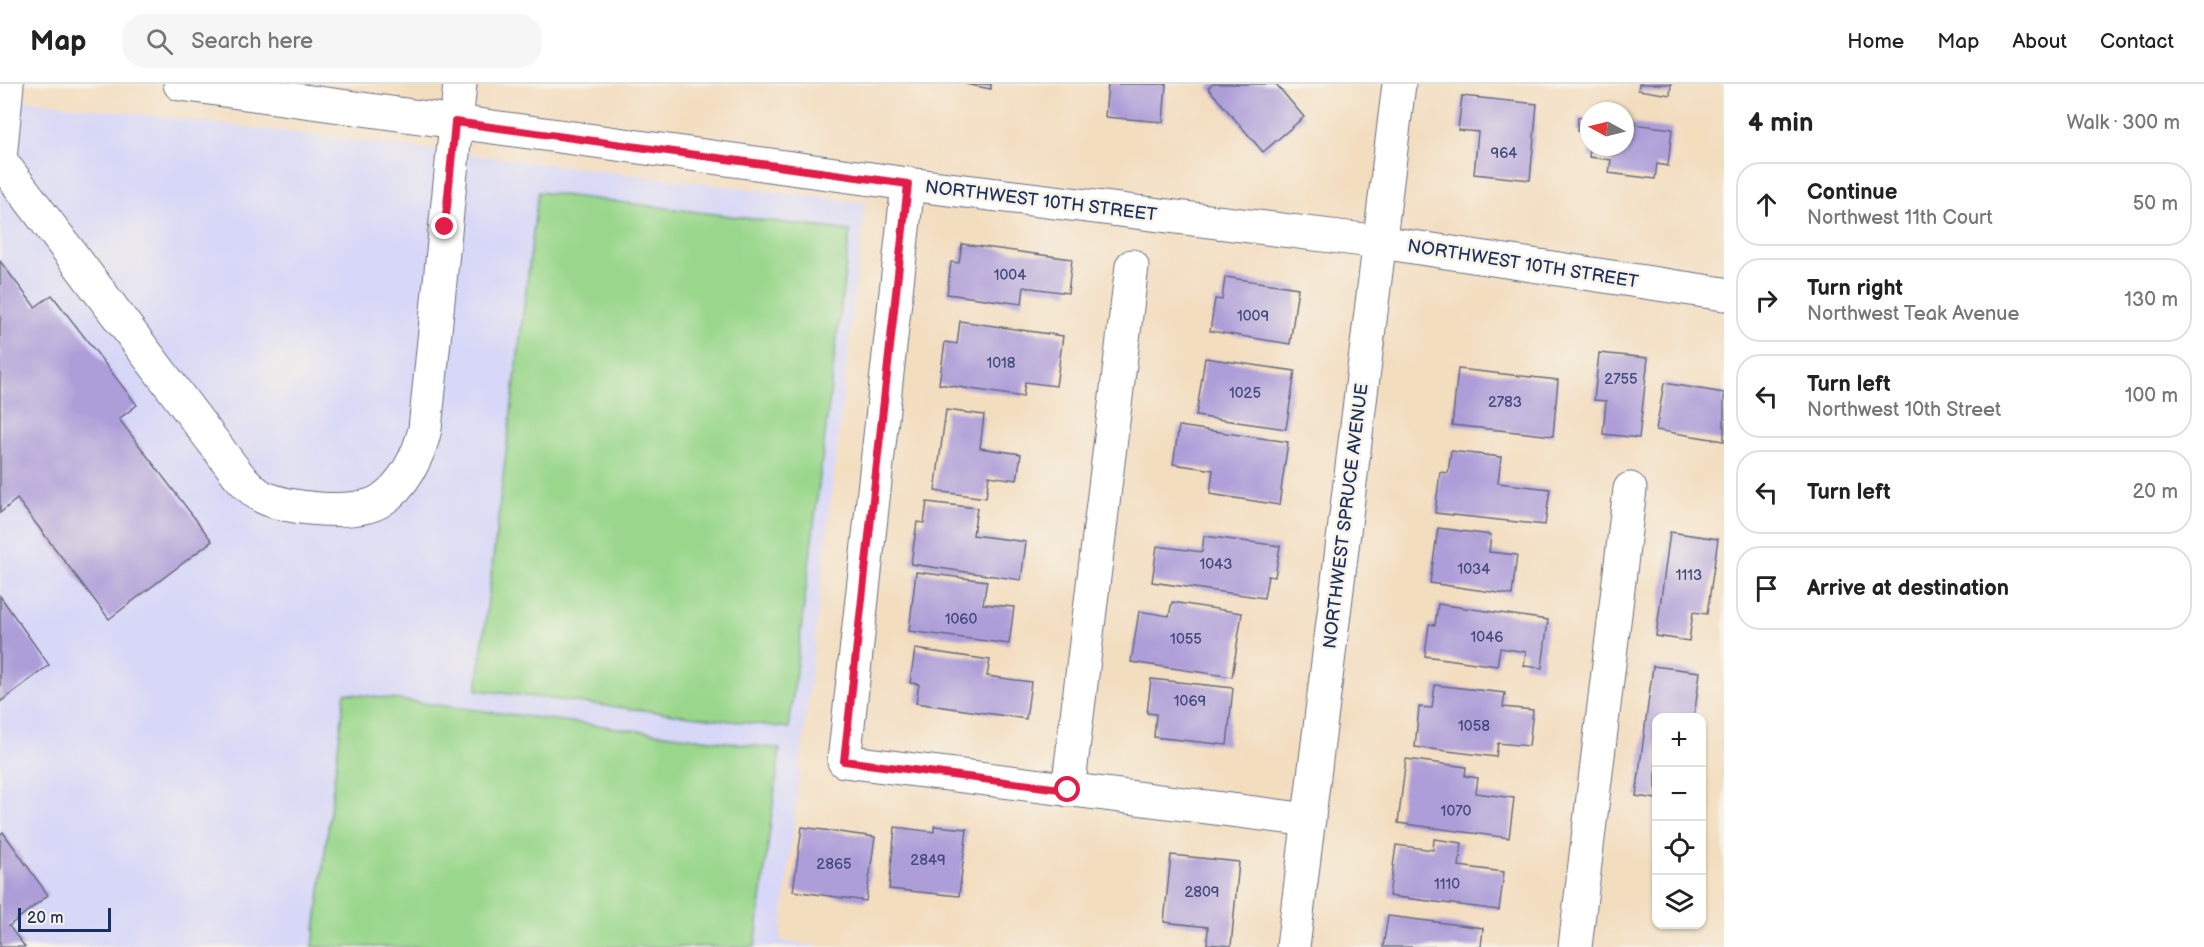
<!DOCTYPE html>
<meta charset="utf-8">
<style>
:root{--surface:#fff;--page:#f6f6f6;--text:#222;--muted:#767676;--line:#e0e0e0}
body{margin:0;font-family:"Balsamiq Sans",sans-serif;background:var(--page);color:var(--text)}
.controls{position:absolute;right:18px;bottom:18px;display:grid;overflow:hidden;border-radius:12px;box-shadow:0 2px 4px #0004}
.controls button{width:54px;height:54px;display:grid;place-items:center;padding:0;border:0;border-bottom:2px solid var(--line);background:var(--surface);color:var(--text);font:30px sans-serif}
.compass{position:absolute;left:1580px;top:18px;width:54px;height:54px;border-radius:50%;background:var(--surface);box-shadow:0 2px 4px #0004;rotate:277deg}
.scale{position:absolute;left:18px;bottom:15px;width:93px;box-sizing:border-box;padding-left:6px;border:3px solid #1b2f5e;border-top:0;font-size:16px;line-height:21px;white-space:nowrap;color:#1b2f5e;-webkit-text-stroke:4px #f7f3e8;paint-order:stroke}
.stop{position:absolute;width:18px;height:18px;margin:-14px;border:4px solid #e11d48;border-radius:50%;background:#fff}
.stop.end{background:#e11d48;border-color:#fff;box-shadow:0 2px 6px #0008}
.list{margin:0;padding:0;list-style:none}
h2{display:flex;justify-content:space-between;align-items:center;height:78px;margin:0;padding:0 24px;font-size:26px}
h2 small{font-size:20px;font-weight:400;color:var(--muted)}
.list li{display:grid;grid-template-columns:39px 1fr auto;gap:18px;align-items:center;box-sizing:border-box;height:84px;margin:0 12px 12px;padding:0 12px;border:2px solid var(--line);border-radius:24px}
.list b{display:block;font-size:22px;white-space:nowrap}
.list p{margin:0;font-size:20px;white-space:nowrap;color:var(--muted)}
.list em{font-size:20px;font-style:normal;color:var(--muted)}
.icon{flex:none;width:33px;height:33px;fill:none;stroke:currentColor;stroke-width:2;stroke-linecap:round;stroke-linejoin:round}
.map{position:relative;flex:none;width:1724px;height:863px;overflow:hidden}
header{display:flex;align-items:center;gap:36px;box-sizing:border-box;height:84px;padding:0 30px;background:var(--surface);border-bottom:2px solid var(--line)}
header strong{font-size:28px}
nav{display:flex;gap:33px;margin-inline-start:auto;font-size:21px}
.search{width:420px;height:54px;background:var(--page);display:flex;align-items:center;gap:15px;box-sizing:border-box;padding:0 21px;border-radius:24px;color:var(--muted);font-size:22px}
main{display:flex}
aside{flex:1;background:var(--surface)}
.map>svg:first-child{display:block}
.built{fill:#d7d7f8}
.green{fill:#9ad78c;stroke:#5a8375;stroke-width:1.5}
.building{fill:#ad9dd8}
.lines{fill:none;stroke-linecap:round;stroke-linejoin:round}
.minor-casing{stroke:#676c80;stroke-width:35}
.minor{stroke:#fff;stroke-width:33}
.route{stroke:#e11d48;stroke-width:8}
.labels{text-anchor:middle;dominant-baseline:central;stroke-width:5;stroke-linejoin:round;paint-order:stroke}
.number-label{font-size:15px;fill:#404a7c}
.street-label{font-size:18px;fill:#1b2f5e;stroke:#f7f3e8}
</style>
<header>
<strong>Map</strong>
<div class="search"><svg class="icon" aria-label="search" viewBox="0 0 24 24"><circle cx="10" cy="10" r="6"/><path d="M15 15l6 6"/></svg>Search here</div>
<nav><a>Home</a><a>Map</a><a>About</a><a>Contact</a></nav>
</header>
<main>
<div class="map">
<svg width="1724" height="863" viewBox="0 0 1724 863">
<rect width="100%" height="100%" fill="#f7f3e8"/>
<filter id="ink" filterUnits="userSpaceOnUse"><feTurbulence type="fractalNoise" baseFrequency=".0167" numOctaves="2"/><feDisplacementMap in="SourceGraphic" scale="12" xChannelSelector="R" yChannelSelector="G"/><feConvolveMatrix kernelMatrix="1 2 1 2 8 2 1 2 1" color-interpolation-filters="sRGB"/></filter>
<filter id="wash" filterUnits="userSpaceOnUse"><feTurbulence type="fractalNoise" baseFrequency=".008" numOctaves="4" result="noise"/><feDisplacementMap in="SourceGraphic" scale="24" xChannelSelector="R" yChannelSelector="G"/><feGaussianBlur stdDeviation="1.35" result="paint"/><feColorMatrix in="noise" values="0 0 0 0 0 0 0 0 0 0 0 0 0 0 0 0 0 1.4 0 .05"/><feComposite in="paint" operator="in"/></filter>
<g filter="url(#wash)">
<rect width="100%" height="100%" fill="#f3ddbf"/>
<polygon class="built" points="0,13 865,119 780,857 822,863 0,863"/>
<g class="green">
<polygon points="538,108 850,147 789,644 477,606"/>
<polygon points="345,609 780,665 755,863 313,863"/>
</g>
<g id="blocks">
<g class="building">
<polygon points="965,0 991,0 991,5"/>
<polygon points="1108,0 1166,0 1163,38 1105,33"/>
<polygon points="1213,0 1276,0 1304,33 1263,68 1208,4"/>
<polygon points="1639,0 1671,0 1670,11 1638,6"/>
<polygon points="1462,12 1537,20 1530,96 1474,90 1478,48 1458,46"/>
<polygon points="1578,33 1589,35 1589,49 1577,47"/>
<polygon points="1625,39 1672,45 1668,82 1657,80 1655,95 1609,89 1611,76 1589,73 1590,63 1625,63"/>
<polygon points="962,160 1072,175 1068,209 1024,203 1022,220 947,210 951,178 959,179"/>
<polygon points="0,177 35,223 52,211 137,321 119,335 212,457 109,535 17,415 0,429"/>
<polygon points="1225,193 1298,204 1290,260 1210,247 1215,215 1222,216"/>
<polygon points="960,237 1063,252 1056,302 1025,298 1023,313 939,300 945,258 957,260"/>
<polygon points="1599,269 1648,274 1639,354 1603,350 1606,317 1594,316"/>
<polygon points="1205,274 1295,287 1286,345 1196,332"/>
<polygon points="1458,285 1558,296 1553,352 1452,341"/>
<polygon points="1664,299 1724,309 1724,357 1656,346"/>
<polygon points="946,326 984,331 980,364 1021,370 1017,396 989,392 986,414 935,407"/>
<polygon points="1179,342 1288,358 1279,421 1210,410 1213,386 1173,380"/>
<polygon points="1451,367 1501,373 1498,399 1550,405 1545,441 1435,429 1440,388 1448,389"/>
<polygon points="927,418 977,424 973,451 1026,458 1021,496 911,480 917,438 924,439"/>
<polygon points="1438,444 1491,451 1489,468 1517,471 1512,511 1430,499"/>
<polygon points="1670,448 1718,455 1707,530 1693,528 1689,557 1656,552"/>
<polygon points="1204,452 1280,462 1275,493 1268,492 1264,514 1152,498 1157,462 1202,468"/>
<polygon points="916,488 987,497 983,520 1014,523 1009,560 909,547"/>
<polygon points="0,512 49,581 0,618"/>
<polygon points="1172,518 1242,529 1232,593 1131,578 1139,527 1169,532"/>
<polygon points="1438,520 1548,536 1542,584 1524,582 1526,568 1500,564 1497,582 1425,572 1429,540 1435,541"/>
<polygon points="915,565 990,576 987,592 1031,598 1026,635 916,619 919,600 910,599"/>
<polygon points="1653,582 1700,588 1694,634 1656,634 1656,715 1636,712"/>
<polygon points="1151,595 1233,604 1227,661 1154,653 1156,630 1147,629"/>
<polygon points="1435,601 1505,609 1503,623 1533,626 1529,662 1498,659 1496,673 1415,663 1419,623 1432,624"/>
<polygon points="1406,675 1466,683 1465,692 1478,694 1476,709 1514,714 1509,754 1398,739"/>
<polygon points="934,742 967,745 959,812 889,805 895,743 934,748"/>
<polygon points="802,743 875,753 866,817 793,807"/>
<polygon points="3,748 48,811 9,842 25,863 0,863 0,751"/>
<polygon points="1434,755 1462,759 1459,782 1504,788 1499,826 1389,812 1396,761 1433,766"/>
<polygon points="1171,771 1239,778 1231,862 1207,860 1208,843 1164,838"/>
<polygon points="1388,832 1483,844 1481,863 1383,863"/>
</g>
</g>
</g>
<g filter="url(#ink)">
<use href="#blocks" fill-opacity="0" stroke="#676c80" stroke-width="1.5"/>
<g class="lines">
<g class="minor-casing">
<g id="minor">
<path d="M7,0L0,76L239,392C246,399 254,409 263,413C287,425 356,432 380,417C404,402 419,371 425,345L460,0"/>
<polyline points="180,0 908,100 1380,158 1724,210"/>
<polyline points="908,100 844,677 1309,736"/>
<polyline points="1068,706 1132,182"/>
<polyline points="1293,863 1399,0"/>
<polyline points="1575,863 1630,405"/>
</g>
</g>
<use href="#minor" class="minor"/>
</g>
</g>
<g class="lines" filter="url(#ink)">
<polyline class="route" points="445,143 455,38 908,100 844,677 1068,706"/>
</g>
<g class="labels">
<g class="number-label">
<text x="1504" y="69">964</text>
<text x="1010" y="191">1004</text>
<text x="1253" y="232">1009</text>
<text x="1001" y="279">1018</text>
<text x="1621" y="295">2755</text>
<text x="1245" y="309">1025</text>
<text x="1505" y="318">2783</text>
<text x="1216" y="480">1043</text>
<text x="1474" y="485">1034</text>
<text x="1689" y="491">1113</text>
<text x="961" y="535">1060</text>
<text x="1487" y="553">1046</text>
<text x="1186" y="555">1055</text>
<text x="1190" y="617">1069</text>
<text x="1474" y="642">1058</text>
<text x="1456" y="727">1070</text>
<text x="928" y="776">2849</text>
<text x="834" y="780">2865</text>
<text x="1447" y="800">1110</text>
<text x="1202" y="808">2809</text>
</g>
<g class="street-label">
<text transform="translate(1041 117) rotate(7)">NORTHWEST 10TH STREET</text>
<text transform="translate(1523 180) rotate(9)">NORTHWEST 10TH STREET</text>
<text transform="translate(1346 432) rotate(-83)">NORTHWEST SPRUCE AVENUE</text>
</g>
</g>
</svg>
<div class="controls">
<button>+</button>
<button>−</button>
<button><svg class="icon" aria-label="locate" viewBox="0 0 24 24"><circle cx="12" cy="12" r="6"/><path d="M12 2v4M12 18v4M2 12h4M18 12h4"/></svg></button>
<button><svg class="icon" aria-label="layers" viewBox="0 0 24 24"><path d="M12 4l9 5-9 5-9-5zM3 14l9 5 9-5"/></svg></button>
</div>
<svg class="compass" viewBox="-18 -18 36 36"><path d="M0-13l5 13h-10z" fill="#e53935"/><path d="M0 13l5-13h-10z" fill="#767676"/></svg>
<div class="scale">20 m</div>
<div class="stop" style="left:1068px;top:706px"></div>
<div class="stop end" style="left:445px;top:143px"></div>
</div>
<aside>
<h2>4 min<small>Walk · 300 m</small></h2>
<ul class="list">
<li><svg class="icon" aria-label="ahead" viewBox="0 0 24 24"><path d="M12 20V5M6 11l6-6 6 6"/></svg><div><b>Continue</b><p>Northwest 11th Court</p></div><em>50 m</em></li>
<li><svg class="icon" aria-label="right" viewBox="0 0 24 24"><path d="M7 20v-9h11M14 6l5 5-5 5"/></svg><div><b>Turn right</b><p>Northwest Teak Avenue</p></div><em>130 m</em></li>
<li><svg class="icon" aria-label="left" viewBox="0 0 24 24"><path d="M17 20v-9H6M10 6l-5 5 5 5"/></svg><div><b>Turn left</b><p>Northwest 10th Street</p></div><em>100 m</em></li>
<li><svg class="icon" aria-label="left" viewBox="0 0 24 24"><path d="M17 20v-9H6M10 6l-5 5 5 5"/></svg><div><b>Turn left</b></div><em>20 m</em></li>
<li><svg class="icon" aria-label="arrive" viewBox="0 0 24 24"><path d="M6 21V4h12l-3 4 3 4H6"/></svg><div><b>Arrive at destination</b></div></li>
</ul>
</aside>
</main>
